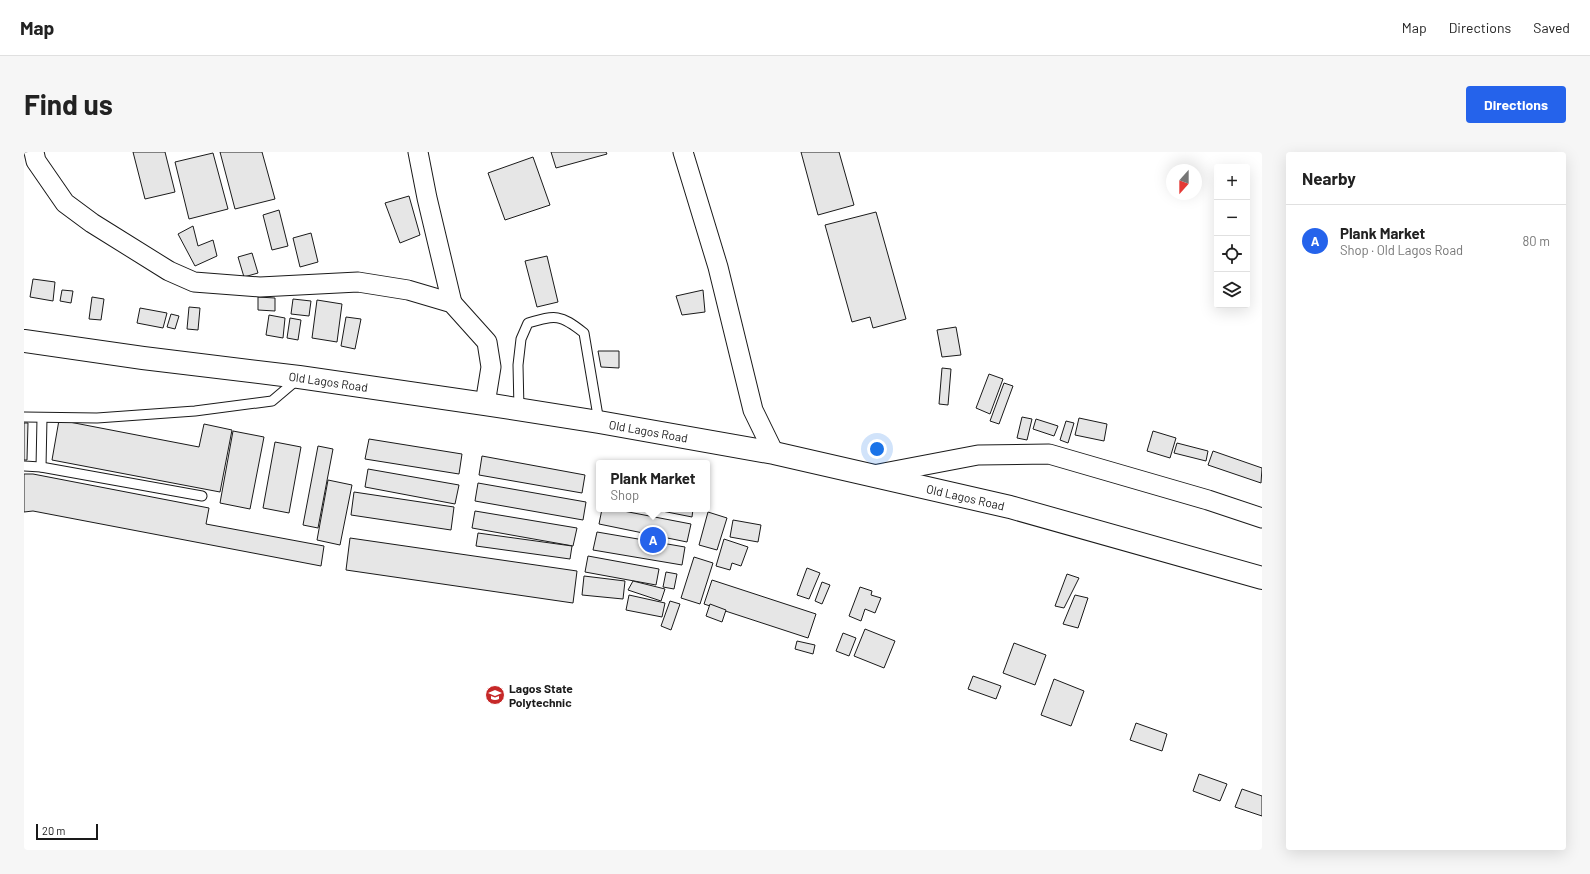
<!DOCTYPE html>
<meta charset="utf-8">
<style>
:root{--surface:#fff;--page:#f6f6f6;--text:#222;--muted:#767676;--line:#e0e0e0;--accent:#2563eb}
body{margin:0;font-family:Barlow,sans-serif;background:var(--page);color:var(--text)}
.controls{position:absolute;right:12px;top:12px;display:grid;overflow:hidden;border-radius:4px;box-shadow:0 4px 16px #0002}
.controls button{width:36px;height:36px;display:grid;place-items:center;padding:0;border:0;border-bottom:1px solid var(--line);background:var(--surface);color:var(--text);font:20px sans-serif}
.compass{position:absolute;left:1142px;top:12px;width:36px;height:36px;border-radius:50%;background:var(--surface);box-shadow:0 4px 16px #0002;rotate:201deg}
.scale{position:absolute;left:12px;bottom:10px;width:62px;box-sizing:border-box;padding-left:4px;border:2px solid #1a1a1a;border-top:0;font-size:11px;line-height:14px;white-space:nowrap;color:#1a1a1a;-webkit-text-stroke:3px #fff;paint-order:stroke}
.you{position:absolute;left:853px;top:297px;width:14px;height:14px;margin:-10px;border:3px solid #fff;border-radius:50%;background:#1a73e8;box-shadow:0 0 0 6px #1a73e833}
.badge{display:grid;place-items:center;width:26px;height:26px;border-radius:50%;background:var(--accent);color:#fff;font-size:13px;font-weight:700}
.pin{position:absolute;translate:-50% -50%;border:2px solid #fff;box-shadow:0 1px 4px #0006}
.popup{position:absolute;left:572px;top:308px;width:114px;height:52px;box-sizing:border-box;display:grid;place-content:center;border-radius:4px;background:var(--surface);filter:drop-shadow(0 1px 3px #0005);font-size:13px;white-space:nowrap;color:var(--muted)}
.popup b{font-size:15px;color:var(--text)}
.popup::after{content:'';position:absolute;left:50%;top:100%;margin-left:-8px;border:8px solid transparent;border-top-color:var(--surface)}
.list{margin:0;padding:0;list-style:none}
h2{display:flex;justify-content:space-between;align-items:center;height:52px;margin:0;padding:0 16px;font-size:17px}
h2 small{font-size:13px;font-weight:400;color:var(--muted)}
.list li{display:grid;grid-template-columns:26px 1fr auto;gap:12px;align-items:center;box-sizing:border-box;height:72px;padding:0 16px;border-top:1px solid var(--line)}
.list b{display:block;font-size:15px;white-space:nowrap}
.list p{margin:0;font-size:13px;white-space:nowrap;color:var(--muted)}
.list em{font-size:13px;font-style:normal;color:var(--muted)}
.icon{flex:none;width:22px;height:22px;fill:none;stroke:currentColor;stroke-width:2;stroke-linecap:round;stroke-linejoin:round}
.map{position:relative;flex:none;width:1238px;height:698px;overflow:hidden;border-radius:4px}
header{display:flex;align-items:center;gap:24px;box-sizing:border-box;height:56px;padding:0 20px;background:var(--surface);border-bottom:1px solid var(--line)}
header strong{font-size:19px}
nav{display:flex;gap:22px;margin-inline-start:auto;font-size:14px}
.intro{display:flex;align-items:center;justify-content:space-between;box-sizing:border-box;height:96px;padding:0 24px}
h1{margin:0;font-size:28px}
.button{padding:10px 18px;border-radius:4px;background:var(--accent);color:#fff;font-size:14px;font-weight:700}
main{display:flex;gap:24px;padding:0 24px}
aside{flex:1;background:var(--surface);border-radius:4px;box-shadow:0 4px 16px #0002}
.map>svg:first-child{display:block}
.building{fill:#e6e6e6;stroke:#1a1a1a}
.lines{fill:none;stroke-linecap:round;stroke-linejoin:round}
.service-casing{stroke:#1a1a1a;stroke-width:11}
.minor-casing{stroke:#1a1a1a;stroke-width:21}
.primary-casing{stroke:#1a1a1a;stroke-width:24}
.service{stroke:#fff;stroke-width:9}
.minor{stroke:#fff;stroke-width:19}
.primary{stroke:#fff;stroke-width:22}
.labels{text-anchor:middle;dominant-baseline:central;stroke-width:3;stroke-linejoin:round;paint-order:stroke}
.street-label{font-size:12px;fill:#1a1a1a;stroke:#fff}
.poi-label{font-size:12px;font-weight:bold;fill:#1a1a1a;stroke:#fff;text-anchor:start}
</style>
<header>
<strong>Map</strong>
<nav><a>Map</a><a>Directions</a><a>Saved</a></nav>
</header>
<div class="intro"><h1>Find us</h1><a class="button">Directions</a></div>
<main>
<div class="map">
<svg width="1238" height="698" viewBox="0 0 1238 698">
<rect width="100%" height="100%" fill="#fff"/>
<g class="building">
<polygon points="109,0 141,0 151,40 121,47"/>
<polygon points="196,0 238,0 251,47 211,57"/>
<polygon points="527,0 582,0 583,2 532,16"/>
<polygon points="777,0 815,0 830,53 794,63"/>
<polygon points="189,1 204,57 165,67 151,10"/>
<polygon points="509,5 526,53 481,68 464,21"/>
<polygon points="385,44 396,83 376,91 361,51"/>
<polygon points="255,58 264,94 248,98 239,63"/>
<polygon points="852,60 882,167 849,176 846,165 828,170 801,73"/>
<polygon points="169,74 174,94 189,88 193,104 171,114 154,82"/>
<polygon points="287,81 294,110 276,115 269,86"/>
<polygon points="228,101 234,121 220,125 214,105"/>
<polygon points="523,104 534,150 513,155 501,109"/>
<polygon points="9,127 31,130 29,149 6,145"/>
<polygon points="38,138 49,139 47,151 36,149"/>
<polygon points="679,138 681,160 658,163 652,144"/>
<polygon points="68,145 80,147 77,168 65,167"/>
<polygon points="234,145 251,146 251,159 234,158"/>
<polygon points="269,147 287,149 285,164 267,162"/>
<polygon points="293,148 318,152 313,190 288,186"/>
<polygon points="165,155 176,156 174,178 163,177"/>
<polygon points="116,156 143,161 139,176 113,171"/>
<polygon points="147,162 155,164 151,177 143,175"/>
<polygon points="245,163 261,166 259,186 242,183"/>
<polygon points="322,165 337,167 331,197 317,194"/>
<polygon points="266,166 277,168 274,188 263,186"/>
<polygon points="932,175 937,203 918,205 913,178"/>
<polygon points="574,199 595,199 595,216 577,215"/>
<polygon points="918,216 927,217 924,253 915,252"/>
<polygon points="965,222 979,227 966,262 952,256"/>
<polygon points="980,231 989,234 975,272 966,269"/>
<polygon points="998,265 1008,267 1003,288 993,286"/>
<polygon points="1055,266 1083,272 1080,289 1051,283"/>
<polygon points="1012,267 1034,274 1030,284 1009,277"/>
<polygon points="35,268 175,295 180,272 208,278 196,340 28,308"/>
<polygon points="1042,269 1050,271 1044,291 1036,288"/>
<polygon points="0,271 4,271 3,308 0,308"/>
<polygon points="209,279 240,285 226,357 196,351"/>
<polygon points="1129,279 1152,286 1146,306 1123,299"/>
<polygon points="345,287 438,302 435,322 341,307"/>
<polygon points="251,290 277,295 265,361 239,356"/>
<polygon points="1153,291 1184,299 1182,309 1150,301"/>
<polygon points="294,294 309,297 294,376 279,373"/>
<polygon points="1189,299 1238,316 1237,331 1184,313"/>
<polygon points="458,304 561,323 558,341 455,323"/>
<polygon points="344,317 435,333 431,352 341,335"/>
<polygon points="0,322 9,322 185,356 182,372 300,394 297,414 9,359 0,360"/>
<polygon points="304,328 328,333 316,393 293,388"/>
<polygon points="454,331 562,350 559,368 451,349"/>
<polygon points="330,340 430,355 427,378 327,363"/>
<polygon points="578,357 589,357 667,372 663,390 575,372"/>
<polygon points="628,357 669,357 668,365"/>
<polygon points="451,359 553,376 549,394 448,376"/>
<polygon points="684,360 703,366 693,398 675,393"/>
<polygon points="709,368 737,373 734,390 706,385"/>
<polygon points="573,380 661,395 658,413 569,398"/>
<polygon points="454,381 548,394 546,407 452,394"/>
<polygon points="326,386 553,419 549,451 322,418"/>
<polygon points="700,387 724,395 717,414 708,411 706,418 692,414"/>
<polygon points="564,404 635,417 632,433 561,420"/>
<polygon points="670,405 689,411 676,452 657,446"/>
<polygon points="783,416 796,421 785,447 773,443"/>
<polygon points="642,420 653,422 650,437 639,435"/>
<polygon points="1043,422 1055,426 1040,456 1031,454"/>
<polygon points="560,424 601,429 599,447 558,443"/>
<polygon points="688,428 792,462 784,486 680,452"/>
<polygon points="609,429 641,437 637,449 604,438"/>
<polygon points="798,430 806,433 798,452 791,449"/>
<polygon points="836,435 848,439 847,443 857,446 851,461 841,457 837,469 825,464"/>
<polygon points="605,443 641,451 638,465 602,458"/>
<polygon points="1051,443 1064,446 1054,476 1039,472"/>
<polygon points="646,449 656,452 647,478 637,474"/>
<polygon points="686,452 702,458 698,470 682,464"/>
<polygon points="841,477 871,489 860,516 830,504"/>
<polygon points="819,481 832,486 825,504 812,499"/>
<polygon points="773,489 791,493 789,502 771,497"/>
<polygon points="990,491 1022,503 1011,533 979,521"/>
<polygon points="949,524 977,534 972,547 944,537"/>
<polygon points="1030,527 1060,539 1047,574 1017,563"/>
<polygon points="1112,571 1143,582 1138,599 1106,588"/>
<polygon points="1175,622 1203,632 1196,649 1169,639"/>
<polygon points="1218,637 1238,644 1238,664 1211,655"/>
</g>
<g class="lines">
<g class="service-casing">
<g id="service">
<path d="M495,257L494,213L497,187L504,171C532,163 536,162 560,181L575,270"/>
<polyline points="0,265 73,266 171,259 248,249 274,227"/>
<polyline points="0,314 17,315 178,344"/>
<polyline points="17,315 18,266"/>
</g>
</g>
<g class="minor-casing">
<g id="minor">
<polyline points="10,0 12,9 41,51 68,71 145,119 170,130 236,135 334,130 384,138 428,151 463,190 467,215 461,252"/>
<polyline points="394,0 403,46 428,151"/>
<polyline points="659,0 694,115 729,258 750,301"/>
<polyline points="849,323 954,303 1025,302 1184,348 1238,366"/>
</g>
</g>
<g class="primary-casing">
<g id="primary">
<path id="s1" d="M0,189L119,206L275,225L461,252L575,270L750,301L986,355L1238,426"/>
</g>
</g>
<use href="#service" class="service"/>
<use href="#minor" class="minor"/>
<use href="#primary" class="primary"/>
</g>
<defs>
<g id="university-disc" transform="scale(1)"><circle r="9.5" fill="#c62828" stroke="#fff"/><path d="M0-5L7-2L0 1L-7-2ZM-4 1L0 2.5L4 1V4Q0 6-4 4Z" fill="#fff"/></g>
</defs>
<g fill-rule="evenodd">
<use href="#university-disc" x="471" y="543"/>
</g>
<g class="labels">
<g class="street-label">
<text stroke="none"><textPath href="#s1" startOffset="307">Old Lagos Road</textPath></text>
<text stroke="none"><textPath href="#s1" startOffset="631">Old Lagos Road</textPath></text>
<text stroke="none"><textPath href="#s1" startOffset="955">Old Lagos Road</textPath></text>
</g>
<g class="poi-label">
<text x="485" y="536">Lagos State<tspan x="485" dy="14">Polytechnic</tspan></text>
</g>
</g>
</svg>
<div class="controls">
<button>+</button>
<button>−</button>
<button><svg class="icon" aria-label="locate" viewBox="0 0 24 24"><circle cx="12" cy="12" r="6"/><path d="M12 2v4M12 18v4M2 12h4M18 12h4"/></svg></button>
<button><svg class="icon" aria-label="layers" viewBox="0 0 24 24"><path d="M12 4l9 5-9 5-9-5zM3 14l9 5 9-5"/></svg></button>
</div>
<svg class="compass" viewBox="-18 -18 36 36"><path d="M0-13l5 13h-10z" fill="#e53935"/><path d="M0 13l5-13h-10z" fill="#767676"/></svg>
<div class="scale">20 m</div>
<div class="you"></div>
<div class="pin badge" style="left:629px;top:388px">A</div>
<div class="popup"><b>Plank Market</b>Shop</div>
</div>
<aside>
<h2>Nearby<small></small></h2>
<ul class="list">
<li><span class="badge">A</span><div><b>Plank Market</b><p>Shop · Old Lagos Road</p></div><em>80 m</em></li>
</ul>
</aside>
</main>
